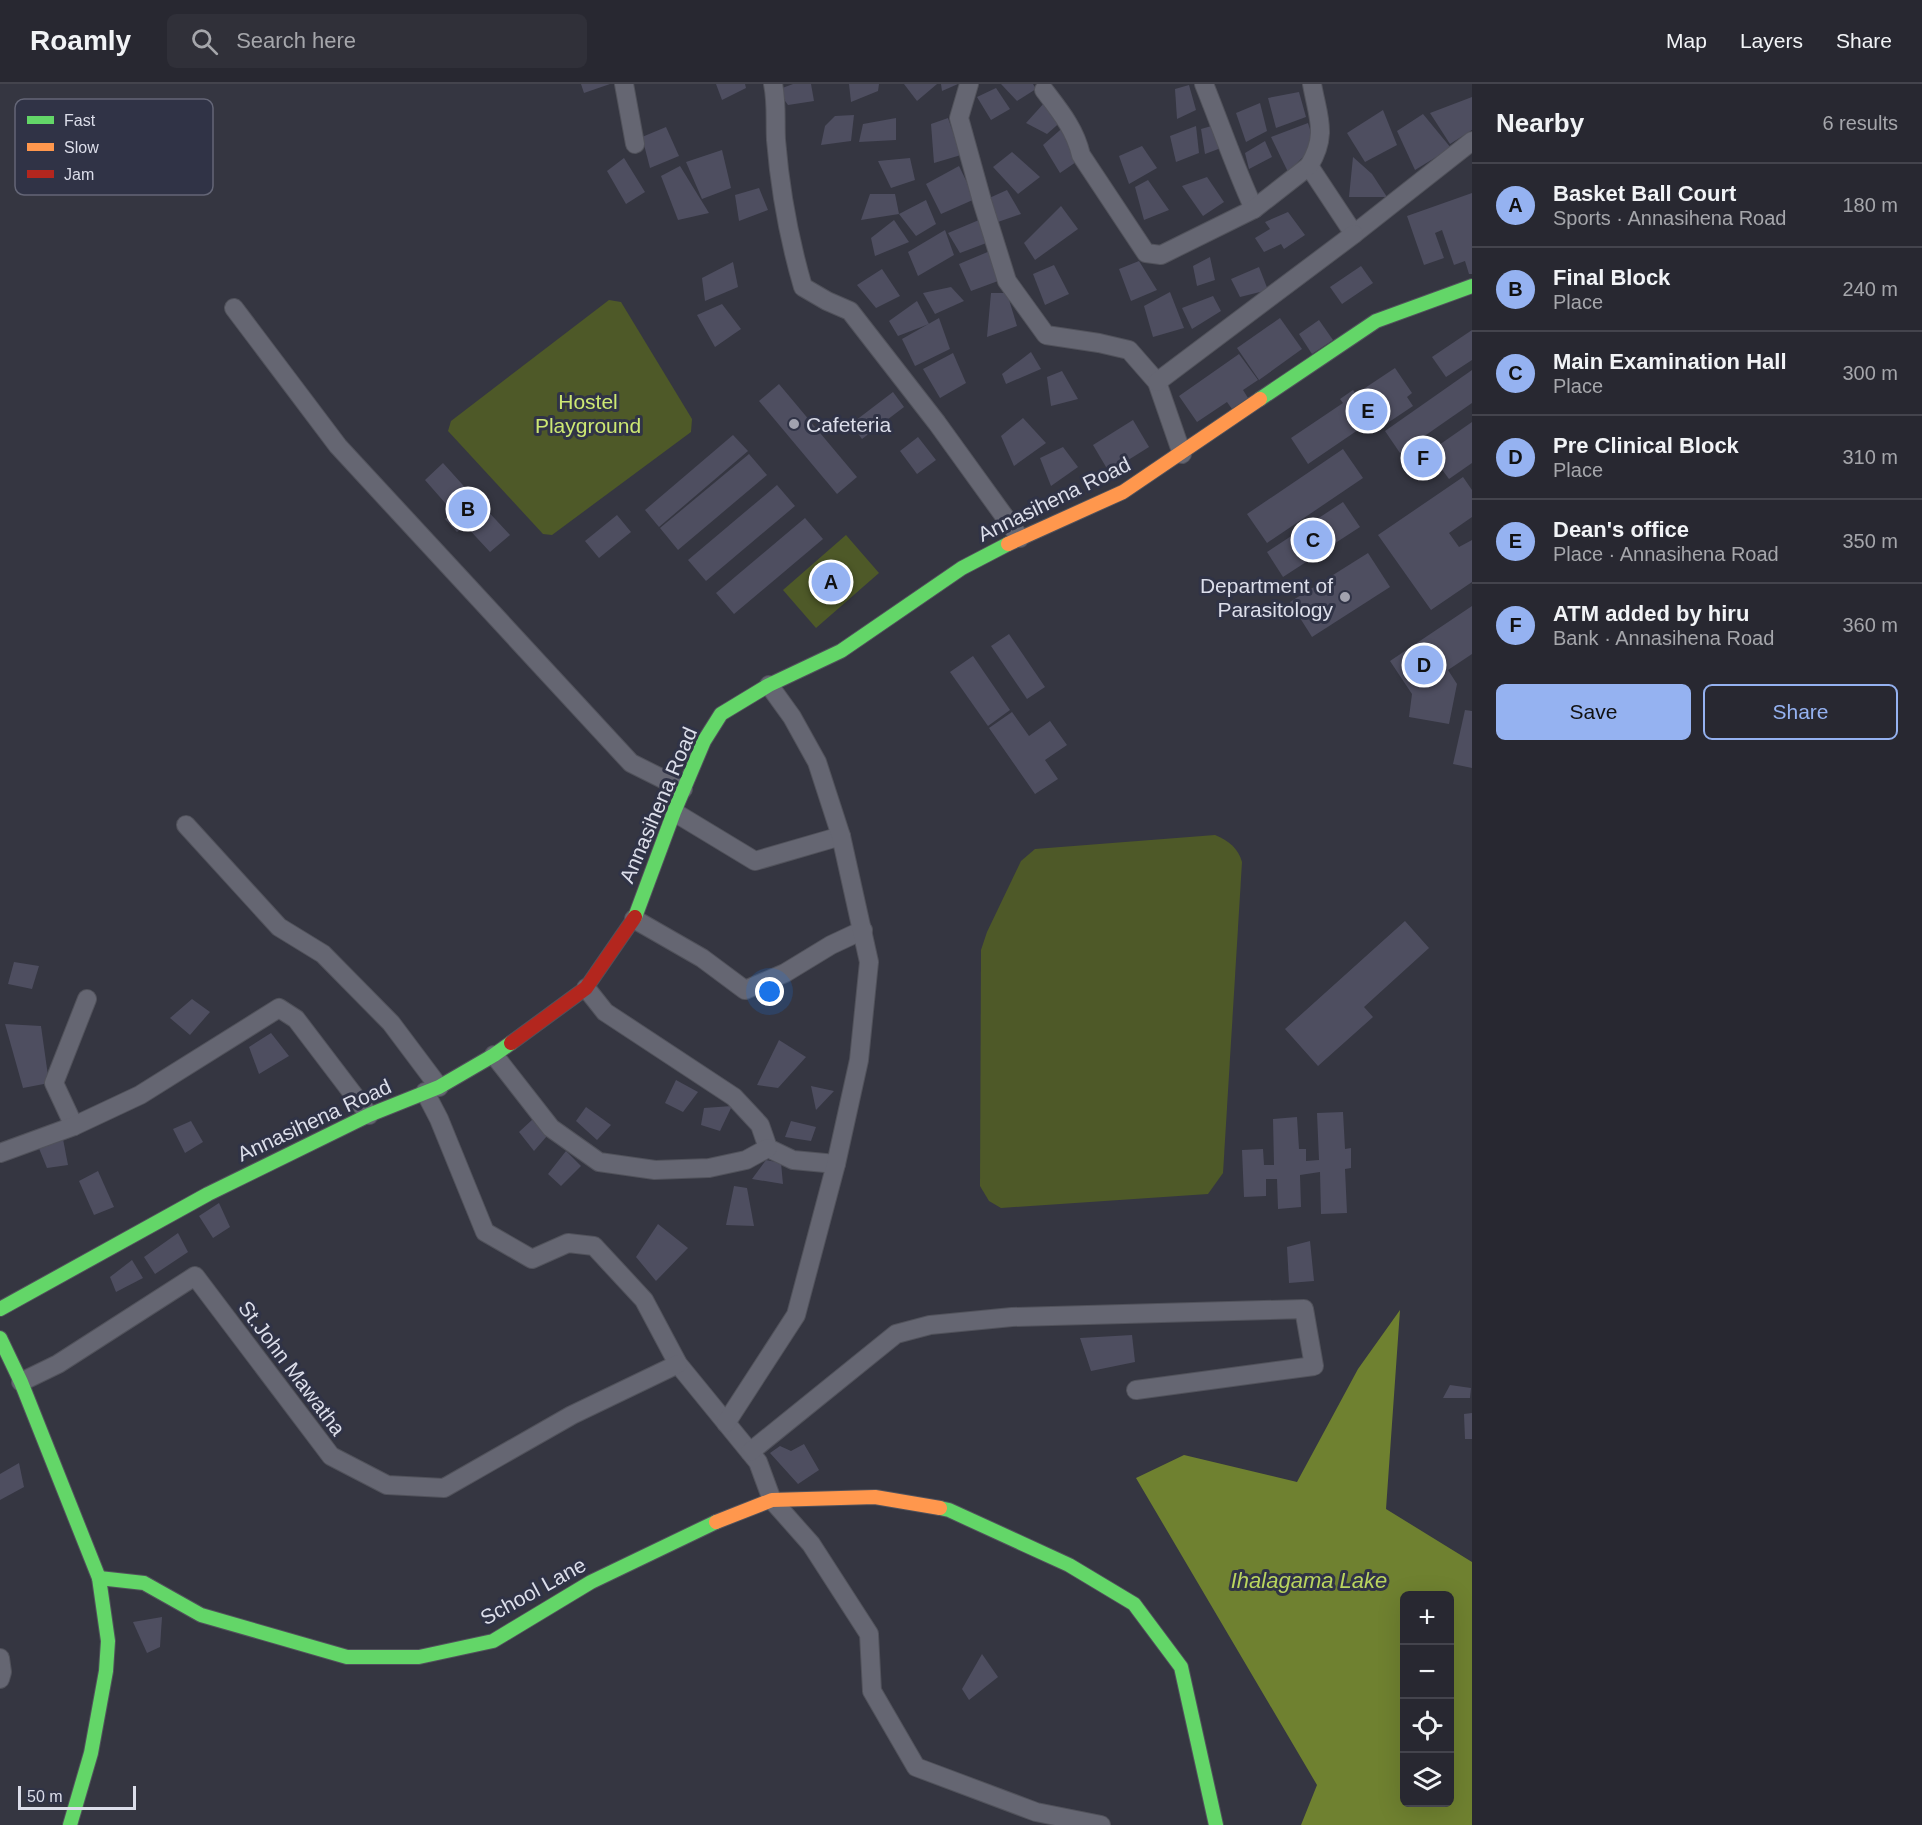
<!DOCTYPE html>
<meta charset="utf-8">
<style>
:root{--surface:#282831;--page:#303039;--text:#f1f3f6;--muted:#a5a6ab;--line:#44444d;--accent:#95b2f1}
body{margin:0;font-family:Arial,sans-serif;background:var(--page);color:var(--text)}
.controls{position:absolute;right:18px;bottom:18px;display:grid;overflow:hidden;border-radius:9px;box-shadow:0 6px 24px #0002}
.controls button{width:54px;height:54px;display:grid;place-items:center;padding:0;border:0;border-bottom:2px solid var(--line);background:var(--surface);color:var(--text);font:30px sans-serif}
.scale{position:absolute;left:18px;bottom:15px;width:118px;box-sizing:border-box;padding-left:6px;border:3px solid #dcdeea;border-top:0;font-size:16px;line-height:21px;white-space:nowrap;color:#dcdeea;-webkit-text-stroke:4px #303346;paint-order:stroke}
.you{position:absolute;left:770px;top:908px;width:21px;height:21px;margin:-15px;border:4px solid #fff;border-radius:50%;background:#1a73e8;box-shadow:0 0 0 9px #1a73e833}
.badge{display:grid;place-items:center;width:39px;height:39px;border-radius:50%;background:var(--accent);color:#111;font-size:20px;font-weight:700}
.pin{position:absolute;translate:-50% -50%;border:3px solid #fff;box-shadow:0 2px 6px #0006}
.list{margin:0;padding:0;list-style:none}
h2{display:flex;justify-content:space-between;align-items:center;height:78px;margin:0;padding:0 24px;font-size:26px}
h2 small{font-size:20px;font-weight:400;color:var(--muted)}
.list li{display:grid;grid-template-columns:39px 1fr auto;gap:18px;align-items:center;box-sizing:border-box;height:84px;padding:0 24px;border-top:2px solid var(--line)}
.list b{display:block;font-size:22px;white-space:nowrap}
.list p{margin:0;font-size:20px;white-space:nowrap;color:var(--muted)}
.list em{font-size:20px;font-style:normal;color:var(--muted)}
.actions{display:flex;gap:12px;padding:18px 24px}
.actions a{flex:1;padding:14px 0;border:2px solid var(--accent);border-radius:9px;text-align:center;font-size:21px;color:var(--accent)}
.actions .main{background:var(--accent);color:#111}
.icon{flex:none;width:33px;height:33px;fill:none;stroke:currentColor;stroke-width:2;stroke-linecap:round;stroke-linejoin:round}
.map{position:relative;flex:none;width:1472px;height:1741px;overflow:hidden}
header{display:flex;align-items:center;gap:36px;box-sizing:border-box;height:84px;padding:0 30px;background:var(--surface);border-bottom:2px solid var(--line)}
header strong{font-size:28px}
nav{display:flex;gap:33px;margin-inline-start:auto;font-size:21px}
.search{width:420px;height:54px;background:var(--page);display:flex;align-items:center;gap:15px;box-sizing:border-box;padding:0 21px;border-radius:9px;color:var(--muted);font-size:22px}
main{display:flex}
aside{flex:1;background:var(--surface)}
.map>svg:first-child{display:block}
.green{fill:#4e5928}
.water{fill:#6f8130;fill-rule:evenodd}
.building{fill:#4e4e60}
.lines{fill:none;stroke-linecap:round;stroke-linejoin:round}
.street-casing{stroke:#51525b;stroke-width:20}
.fast-casing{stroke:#51525b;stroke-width:16}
.slow-casing{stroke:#51525b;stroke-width:16}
.jam-casing{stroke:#51525b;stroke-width:16}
.street{stroke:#656672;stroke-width:18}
.fast{stroke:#63d668;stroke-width:14}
.slow{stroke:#ff974d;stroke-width:14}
.jam{stroke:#b3261e;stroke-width:14}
.poi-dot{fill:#a2a3af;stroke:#303346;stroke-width:2}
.labels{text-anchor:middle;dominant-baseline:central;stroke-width:6;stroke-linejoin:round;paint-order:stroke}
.park-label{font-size:21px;fill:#cde873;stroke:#303346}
.poi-label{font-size:21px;fill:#dcdeea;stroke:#303346;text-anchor:start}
.street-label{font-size:21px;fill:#dcdeea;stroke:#303346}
.water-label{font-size:22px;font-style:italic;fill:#bad55f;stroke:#303346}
.key{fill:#303346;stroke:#646677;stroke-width:1.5}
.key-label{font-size:16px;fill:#dcdeea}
</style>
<header>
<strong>Roamly</strong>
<div class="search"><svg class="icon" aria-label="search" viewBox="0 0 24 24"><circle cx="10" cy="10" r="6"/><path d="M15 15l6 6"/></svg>Search here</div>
<nav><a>Map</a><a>Layers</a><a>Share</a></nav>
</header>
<main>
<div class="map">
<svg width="1472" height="1741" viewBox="0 0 1472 1741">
<rect width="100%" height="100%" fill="#353641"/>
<g class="green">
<polygon points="609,216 621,218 692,335 691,348 552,451 543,450 448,347 451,337"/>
<polygon points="846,451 879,489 816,544 783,506"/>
<path d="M1215,751C1229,757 1238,764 1242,778L1223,1089L1208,1110L1001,1124L989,1117L980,1102L981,866L987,848L1021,777L1035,765Z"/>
</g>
<path class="water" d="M1400,1226L1386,1425L1472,1478V1741H1301L1317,1701L1136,1394L1184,1371L1297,1398L1358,1285ZM1404,1512H1450V1718H1404Z"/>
<g class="building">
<polygon points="581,0 610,0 584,9"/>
<polygon points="716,0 745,0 746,4 722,16"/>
<polygon points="793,0 811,0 814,17 788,21 777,6"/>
<polygon points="849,0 879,0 878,7 851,18"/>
<polygon points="904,0 937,0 917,17"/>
<polygon points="941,0 958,0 942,7"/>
<polygon points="1001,0 1033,0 1036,5 1017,17"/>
<polygon points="1189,1 1196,26 1177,35 1175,5"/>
<polygon points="996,4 1010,25 991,36 977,13"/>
<polygon points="1299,8 1306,33 1276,44 1268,14"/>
<polygon points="1472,13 1472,46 1450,60 1430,29"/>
<polygon points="1045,18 1064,35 1047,50 1026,39"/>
<polygon points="1260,19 1267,47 1246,58 1236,29"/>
<polygon points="1383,26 1397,61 1365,78 1347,49"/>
<polygon points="1423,30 1451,64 1415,86 1397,47"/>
<polygon points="854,31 851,57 821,61 825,42 835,32"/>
<polygon points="896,34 896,56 859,58 863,40"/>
<polygon points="948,34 961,71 934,79 931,40"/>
<polygon points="1308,39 1315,61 1288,88 1271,53"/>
<polygon points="1067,40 1079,76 1060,89 1043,61"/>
<polygon points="1215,41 1221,64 1205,70 1201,45"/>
<polygon points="1196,42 1199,69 1176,78 1170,52"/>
<polygon points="666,43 679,72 650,84 642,53"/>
<polygon points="1265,57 1272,73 1249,85 1245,69"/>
<polygon points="1142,62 1157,84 1129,100 1119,72"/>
<polygon points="722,66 731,104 702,115 686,78"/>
<polygon points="1012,68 1040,93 1018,110 993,83"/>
<polygon points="1353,73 1372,90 1387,113 1349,113"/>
<polygon points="624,74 645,108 626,120 607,87"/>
<polygon points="910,74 915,96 891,104 878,77"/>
<polygon points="680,82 709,129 678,136 661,92"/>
<polygon points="959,82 975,115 941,130 926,100"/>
<polygon points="1207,93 1224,118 1203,132 1182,102"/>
<polygon points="1148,96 1169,126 1144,136 1135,103"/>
<polygon points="759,104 768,126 739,137 735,111"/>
<polygon points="1007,106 1021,130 995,139 987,115"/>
<polygon points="1472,109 1472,190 1469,190 1465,177 1454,181 1442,146 1435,149 1444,174 1424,181 1407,132"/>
<polygon points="870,110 895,110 899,130 861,136"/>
<polygon points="926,116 936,140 916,152 899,130"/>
<polygon points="1061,122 1078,145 1035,176 1024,159"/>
<polygon points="1288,128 1305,151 1284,165 1281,160 1264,168 1255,154 1270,145 1265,138"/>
<polygon points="894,136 909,158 875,172 871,154"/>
<polygon points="979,136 989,158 960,169 948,149"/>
<polygon points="945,146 954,171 918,192 908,168"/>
<polygon points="990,167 998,197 971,207 959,180"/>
<polygon points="1210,173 1215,196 1197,202 1193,182"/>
<polygon points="1139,177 1157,206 1131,217 1119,185"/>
<polygon points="733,178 738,203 705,217 702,194"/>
<polygon points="1054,181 1069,210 1045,221 1033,190"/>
<polygon points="1361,182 1373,199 1342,220 1330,203"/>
<polygon points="1259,183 1268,206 1240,213 1231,195"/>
<polygon points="882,185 900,212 876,224 857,201"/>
<polygon points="951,203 964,217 935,230 923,209"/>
<polygon points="1170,208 1184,244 1153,253 1144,222"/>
<polygon points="991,209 1007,209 1017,242 987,253"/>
<polygon points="1213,212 1221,227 1192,245 1182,224"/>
<polygon points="917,217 929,240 898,252 889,237"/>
<polygon points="722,220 741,245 715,263 697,231"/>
<polygon points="939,234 950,265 915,282 902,255"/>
<polygon points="1280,234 1302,265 1259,296 1237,264"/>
<polygon points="1319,236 1333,256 1312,270 1299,250"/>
<polygon points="1472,246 1472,276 1446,293 1432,273"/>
<polygon points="1031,268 1041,285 1006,300 1002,290"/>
<polygon points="953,269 966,299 940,314 923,285"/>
<polygon points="1239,270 1258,296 1243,306 1248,314 1232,325 1227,318 1197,338 1179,312"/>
<polygon points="1395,284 1412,309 1407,313 1413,322 1383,342 1377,333 1308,380 1291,354 1343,319 1340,315 1353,306 1356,310"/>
<polygon points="1472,286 1472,319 1400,369 1385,347"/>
<polygon points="1062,287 1078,315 1051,322 1047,293"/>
<polygon points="779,300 857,393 837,410 759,317"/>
<polygon points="893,308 904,323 862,355 851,340"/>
<polygon points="1023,334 1046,359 1014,382 1001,352"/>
<polygon points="1133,336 1149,363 1109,388 1093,361"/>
<polygon points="1472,338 1472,379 1449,395 1429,368"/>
<polygon points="733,351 748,367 659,443 645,426"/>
<polygon points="918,353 936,376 917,390 900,367"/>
<polygon points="1063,363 1078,383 1051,402 1040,374"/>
<polygon points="1343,365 1363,394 1267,459 1247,430"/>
<polygon points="749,370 767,391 678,466 660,444"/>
<polygon points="443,379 471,410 478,404 490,416 483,422 510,451 490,468 465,441 457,448 445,435 453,428 425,396"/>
<polygon points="1463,393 1472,406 1472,433 1449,449 1459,463 1472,456 1472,498 1431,526 1378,451"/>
<polygon points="777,401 795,422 706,497 688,476"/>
<polygon points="1343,418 1360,443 1283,493 1267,468"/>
<polygon points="617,431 631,448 599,474 585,457"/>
<polygon points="805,434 823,455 734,530 716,509"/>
<polygon points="1368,469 1390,503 1312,553 1290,518"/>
<polygon points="1472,522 1472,570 1448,586 1457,600 1449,640 1409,633 1412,610 1390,577"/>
<polygon points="1009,550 1045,603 1027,615 991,562"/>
<polygon points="973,572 1010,626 988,642 950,588"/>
<polygon points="1465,626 1472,627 1472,684 1453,680"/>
<polygon points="1012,628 1029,652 1050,637 1067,661 1045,676 1058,695 1035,710 989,644"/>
<polygon points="1405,837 1429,864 1364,923 1373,933 1318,982 1285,945"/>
<polygon points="14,878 39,882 32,905 8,900"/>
<polygon points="192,915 210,928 190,951 170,934"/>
<polygon points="5,940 41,942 49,999 23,1004"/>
<polygon points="271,949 289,972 259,990 249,963"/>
<polygon points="779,956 806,973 778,1004 757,1001"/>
<polygon points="676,996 698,1008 683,1028 665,1019"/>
<polygon points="811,1002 834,1007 816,1026"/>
<polygon points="732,1022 720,1047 701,1041 704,1024"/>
<polygon points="586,1023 611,1041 597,1056 576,1037"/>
<polygon points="1343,1028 1345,1065 1351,1064 1351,1084 1345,1085 1347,1129 1321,1130 1320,1088 1300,1091 1301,1123 1278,1125 1277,1095 1266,1095 1266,1112 1244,1113 1242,1066 1263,1065 1264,1081 1274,1081 1273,1035 1297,1033 1299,1065 1306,1065 1306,1077 1319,1076 1317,1029"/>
<polygon points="533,1035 547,1052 534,1067 519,1048"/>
<polygon points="191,1037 203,1058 185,1069 173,1045"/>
<polygon points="791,1037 816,1043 811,1057 785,1053"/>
<polygon points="63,1055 68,1081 47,1084 38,1062"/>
<polygon points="566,1067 581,1082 561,1102 548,1090"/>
<polygon points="766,1076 781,1079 783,1100 752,1095"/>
<polygon points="98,1087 114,1123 94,1131 79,1097"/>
<polygon points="734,1102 747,1104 754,1142 726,1141"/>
<polygon points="219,1119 230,1143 213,1154 199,1132"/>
<polygon points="658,1140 688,1164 656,1197 636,1173"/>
<polygon points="178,1149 188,1168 155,1190 144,1173"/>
<polygon points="1310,1157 1314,1197 1289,1199 1287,1163"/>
<polygon points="132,1176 143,1194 116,1208 110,1193"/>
<polygon points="1132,1251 1135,1278 1091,1287 1080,1254"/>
<polygon points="1450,1301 1471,1304 1470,1314 1443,1314"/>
<polygon points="1472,1329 1472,1355 1465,1355 1464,1330"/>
<polygon points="804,1360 819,1386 798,1400 770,1369 780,1362 791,1367"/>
<polygon points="19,1379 24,1403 0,1416 0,1390"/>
<polygon points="162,1533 160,1563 147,1569 133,1538"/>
<polygon points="982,1570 998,1593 969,1616 962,1605"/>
</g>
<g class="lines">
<g class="street-casing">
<g id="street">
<polyline points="624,0 635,60"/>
<path d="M773,0C777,19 775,36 776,56C780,105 789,155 803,203L827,217L850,227L937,339L1020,454"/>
<polyline points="969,0 959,34 982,117 1007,197 1046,251 1099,259 1129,266 1157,298 1182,370"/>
<path d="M1204,0C1221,42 1235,84 1254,125"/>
<path d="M1044,6C1060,27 1075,45 1081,71L1146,169L1161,171L1254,125L1309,82L1354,150L1472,57"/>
<path d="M1309,82C1328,50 1318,34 1312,0"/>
<polyline points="234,224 338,362 631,679 683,705"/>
<polyline points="1157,298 1354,150"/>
<polyline points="674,728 755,777 841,752"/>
<polyline points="186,741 279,843 323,870 391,939 439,1003"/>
<polyline points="634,835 702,874 745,906 785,889 831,861 863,846"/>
<polyline points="586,904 605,928 734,1013 760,1041 768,1064 793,1076 836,1080"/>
<polyline points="494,971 551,1044 599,1078 655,1086 709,1084 746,1076 768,1064"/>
<polyline points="425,1008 439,1035 485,1148 532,1175 568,1159 594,1162 644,1216 678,1280 758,1378 772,1416 811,1460 869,1550 872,1607 916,1683 1036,1728 1101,1741"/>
<polyline points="74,1042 54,999 87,915"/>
<polyline points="0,1069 74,1042 140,1011 279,924 296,935 369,1031"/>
<polyline points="21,1298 58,1280 195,1192 331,1372 387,1401 444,1404 572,1331 678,1280"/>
<polyline points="726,1339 796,1231 836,1080 859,976 869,878 841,752 817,678 792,633 769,601"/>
<polyline points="750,1368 896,1250 930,1241 1012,1233 1304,1225 1314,1282 1136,1306"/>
<polyline points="0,1574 2,1588 0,1595"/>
</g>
</g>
<g class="fast-casing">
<g id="fast">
<polyline points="1260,315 1376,237 1472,202"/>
<polyline points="635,833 674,728 704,657 721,630 769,601 841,567 962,484 1008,460"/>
<polyline points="0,1225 208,1110 369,1031 439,1003 494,971 511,959"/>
<polyline points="0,1254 21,1298 99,1494 108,1557 106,1587 91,1669 70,1741"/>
<polyline points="940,1424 949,1426 1069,1481 1134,1520 1181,1583 1216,1741"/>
<polyline points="99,1494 144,1499 201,1531 347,1573 419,1573 493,1557 591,1498 716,1438"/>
</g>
</g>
<g class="slow-casing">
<g id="slow">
<polyline points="1008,460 1123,408 1260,315"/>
<polyline points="716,1438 772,1416 875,1413 940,1424"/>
</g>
</g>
<g class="jam-casing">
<polyline id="jam" points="511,959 586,904 635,833"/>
</g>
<use href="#street" class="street"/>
<use href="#fast" class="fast"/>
<use href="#slow" class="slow"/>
<use href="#jam" class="jam"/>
</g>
<g class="poi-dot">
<circle cx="794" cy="340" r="6"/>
<circle cx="1345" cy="513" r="6"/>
</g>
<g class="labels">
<g class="park-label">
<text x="588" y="317">Hostel<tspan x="588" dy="24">Playground</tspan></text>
</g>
<g class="poi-label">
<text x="806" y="340">Cafeteria</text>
<text x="1333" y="501" text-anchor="end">Department of<tspan x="1333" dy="24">Parasitology</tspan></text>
</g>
<g class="street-label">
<text transform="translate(1054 415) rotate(-26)">Annasihena Road</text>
<text transform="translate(658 721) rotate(-67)">Annasihena Road</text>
<text transform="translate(314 1036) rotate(-25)">Annasihena Road</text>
<text transform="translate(292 1284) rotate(53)">St.John Mawatha</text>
<text transform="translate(533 1507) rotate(-29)">School Lane</text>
</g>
<g class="water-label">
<text x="1309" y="1496">Ihalagama Lake</text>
</g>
</g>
<rect x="15" y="15" width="198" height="96" rx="9" class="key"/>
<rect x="27" y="32" width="27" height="8" fill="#63d668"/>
<rect x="27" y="59" width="27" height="8" fill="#ff974d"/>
<rect x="27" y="86" width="27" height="8" fill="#b3261e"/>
<g class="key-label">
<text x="64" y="42">Fast</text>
<text x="64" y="69">Slow</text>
<text x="64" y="96">Jam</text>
</g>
</svg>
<div class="controls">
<button>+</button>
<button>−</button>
<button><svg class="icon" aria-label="locate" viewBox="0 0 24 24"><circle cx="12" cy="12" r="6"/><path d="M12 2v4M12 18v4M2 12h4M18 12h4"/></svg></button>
<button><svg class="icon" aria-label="layers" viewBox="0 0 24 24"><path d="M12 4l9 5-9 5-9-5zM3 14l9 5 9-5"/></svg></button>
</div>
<div class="scale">50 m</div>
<div class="you"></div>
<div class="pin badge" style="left:831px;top:498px">A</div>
<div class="pin badge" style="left:468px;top:425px">B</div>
<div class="pin badge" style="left:1313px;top:456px">C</div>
<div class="pin badge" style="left:1424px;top:581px">D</div>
<div class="pin badge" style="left:1368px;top:327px">E</div>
<div class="pin badge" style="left:1423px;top:374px">F</div>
</div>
<aside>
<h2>Nearby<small>6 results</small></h2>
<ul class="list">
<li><span class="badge">A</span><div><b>Basket Ball Court</b><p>Sports · Annasihena Road</p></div><em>180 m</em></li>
<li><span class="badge">B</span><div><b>Final Block</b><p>Place</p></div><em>240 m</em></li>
<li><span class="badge">C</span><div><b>Main Examination Hall</b><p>Place</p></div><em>300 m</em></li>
<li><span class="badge">D</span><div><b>Pre Clinical Block</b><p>Place</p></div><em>310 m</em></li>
<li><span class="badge">E</span><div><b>Dean's office</b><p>Place · Annasihena Road</p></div><em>350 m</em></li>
<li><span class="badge">F</span><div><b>ATM added by hiru</b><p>Bank · Annasihena Road</p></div><em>360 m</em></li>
</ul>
<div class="actions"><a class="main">Save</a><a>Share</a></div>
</aside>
</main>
